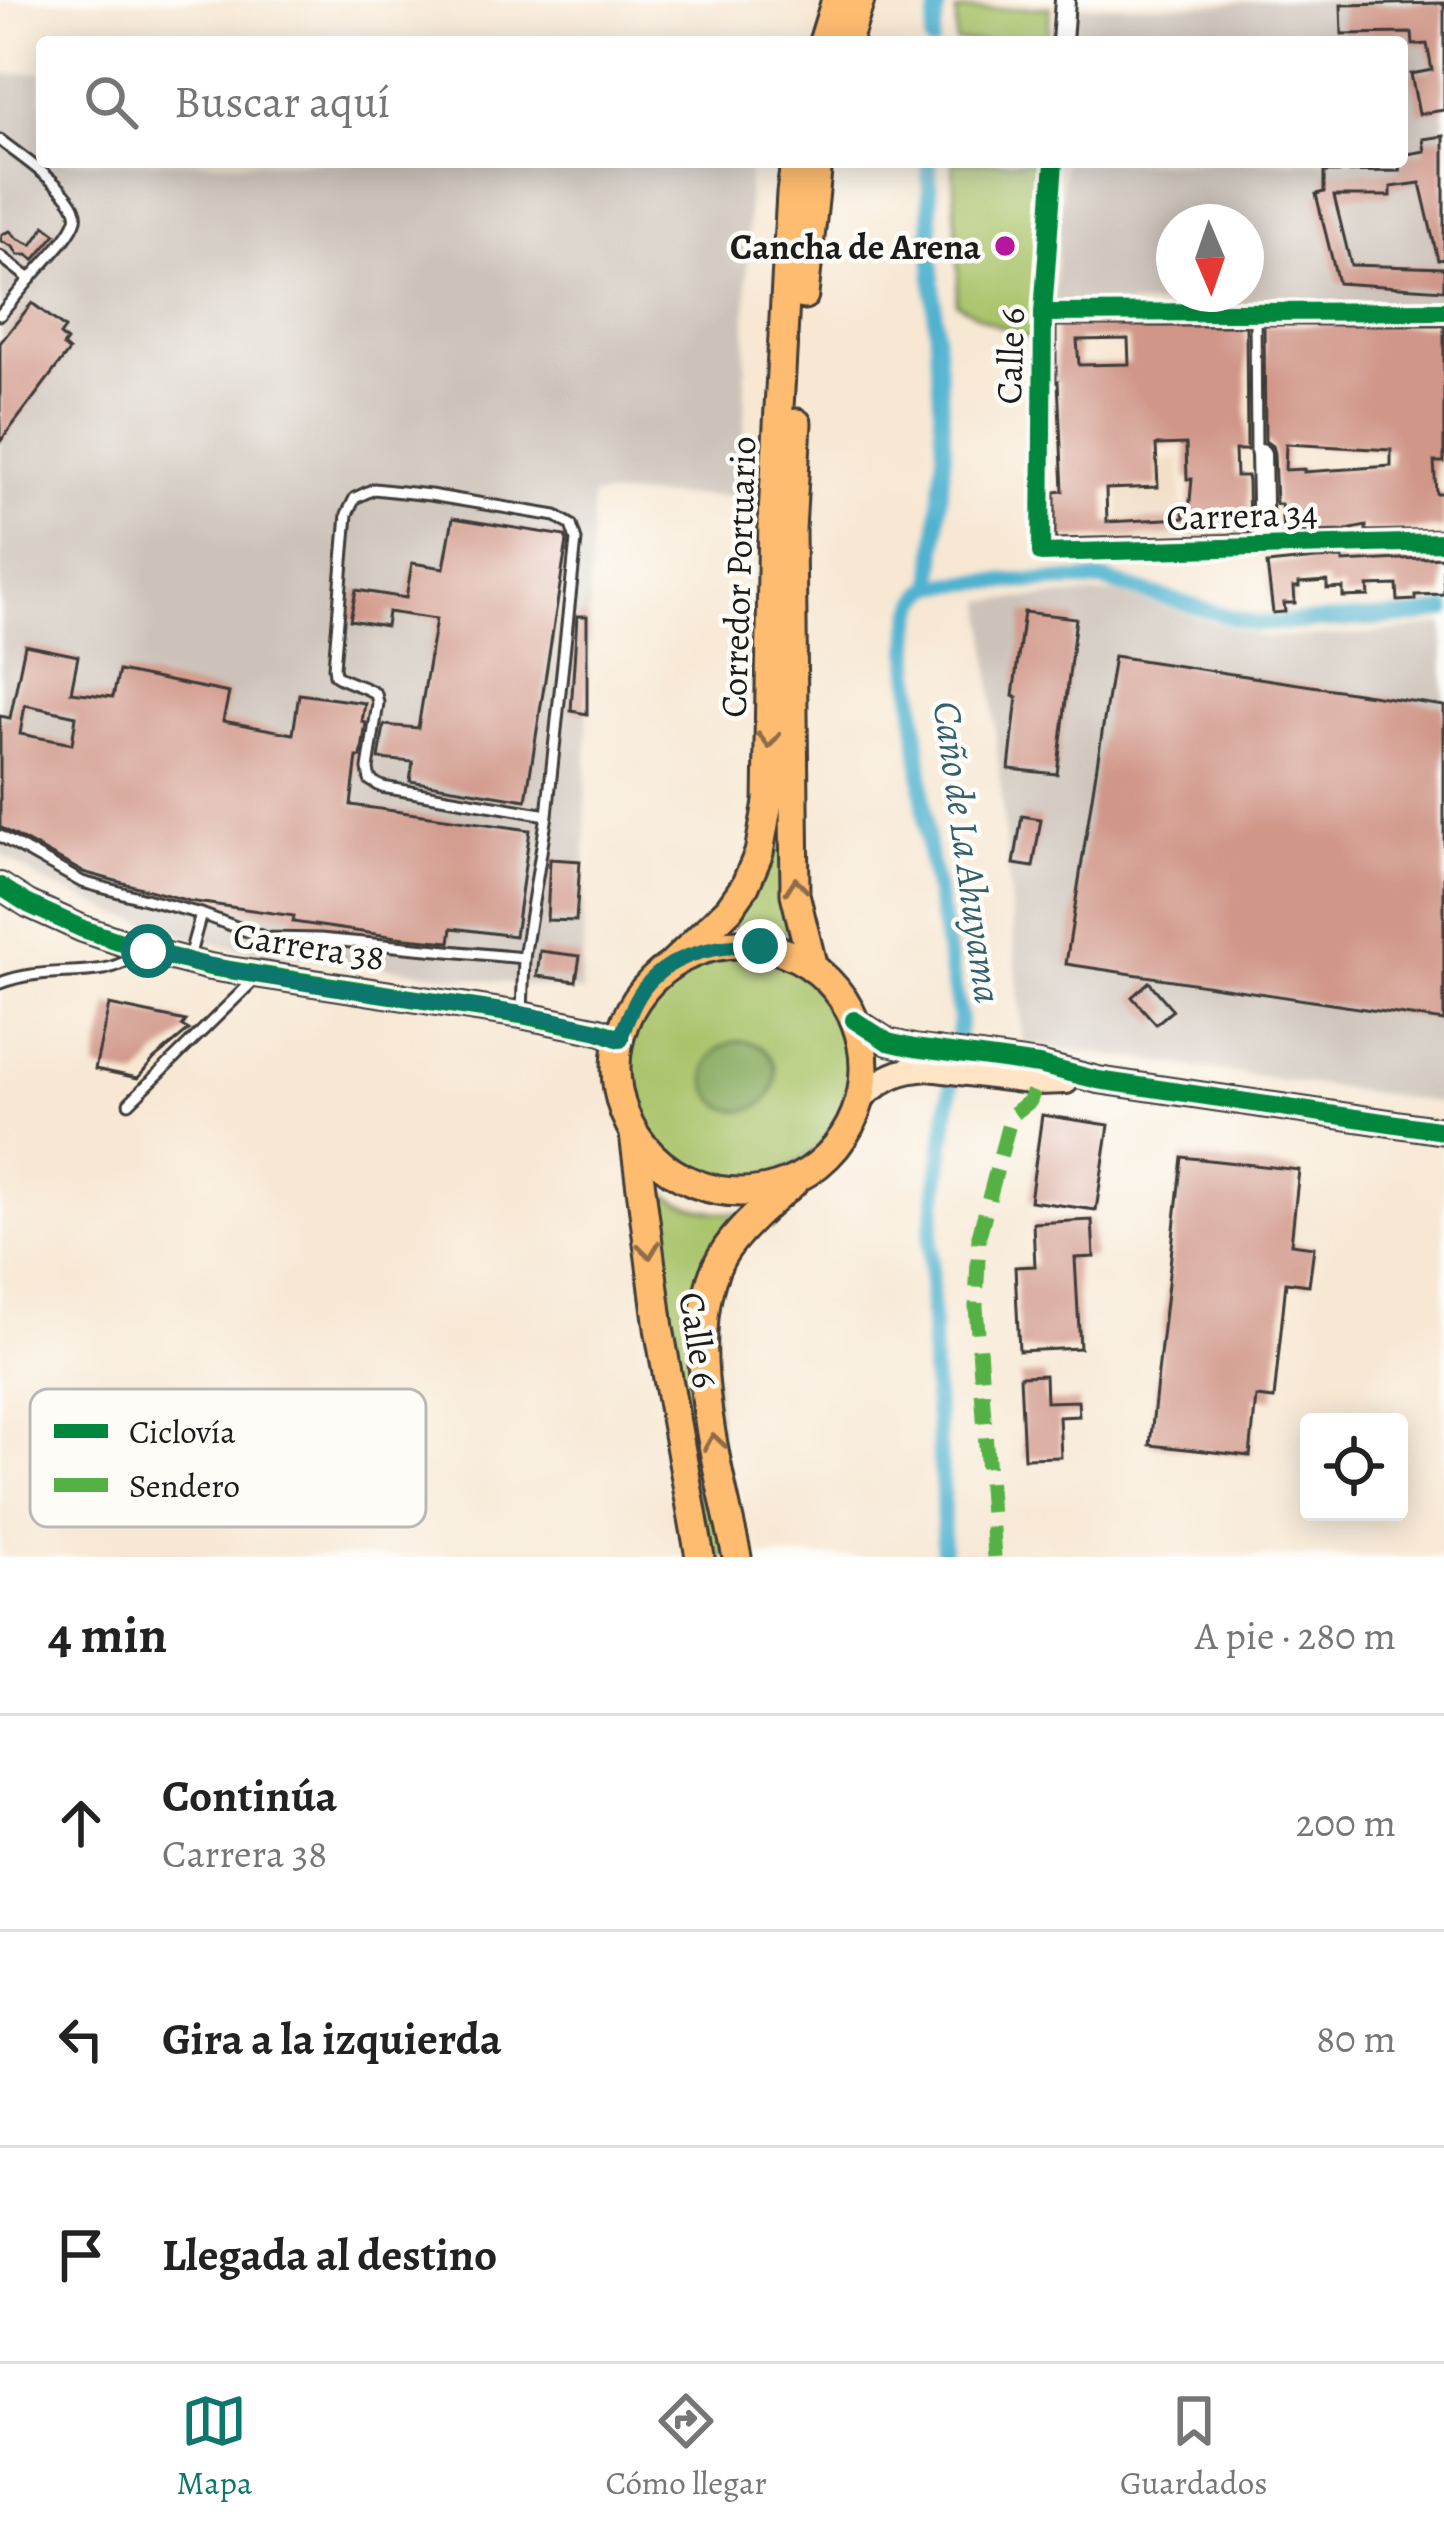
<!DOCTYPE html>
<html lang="es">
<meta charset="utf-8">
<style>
:root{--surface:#fff;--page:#f2f2f2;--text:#222;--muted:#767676;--line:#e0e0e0;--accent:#0f766e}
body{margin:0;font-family:Alegreya,serif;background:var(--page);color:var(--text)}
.controls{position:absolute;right:36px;bottom:36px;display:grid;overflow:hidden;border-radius:12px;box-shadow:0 6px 30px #0003}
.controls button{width:108px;height:108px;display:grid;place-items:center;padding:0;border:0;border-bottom:3px solid var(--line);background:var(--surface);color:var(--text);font:60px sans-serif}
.compass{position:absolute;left:1156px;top:204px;width:108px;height:108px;border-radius:50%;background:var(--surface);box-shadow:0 6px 30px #0003;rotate:178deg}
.stop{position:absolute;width:36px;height:36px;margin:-27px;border:9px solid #0f766e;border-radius:50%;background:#fff}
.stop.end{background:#0f766e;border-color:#fff;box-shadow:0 3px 12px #0008}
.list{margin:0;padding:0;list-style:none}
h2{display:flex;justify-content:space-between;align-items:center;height:156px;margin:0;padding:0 48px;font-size:51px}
h2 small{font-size:39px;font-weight:400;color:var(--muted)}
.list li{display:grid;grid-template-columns:78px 1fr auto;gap:36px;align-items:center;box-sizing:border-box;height:216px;padding:0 48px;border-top:3px solid var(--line)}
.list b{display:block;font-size:45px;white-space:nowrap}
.list p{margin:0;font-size:39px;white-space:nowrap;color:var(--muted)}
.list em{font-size:39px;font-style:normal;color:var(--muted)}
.icon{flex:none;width:66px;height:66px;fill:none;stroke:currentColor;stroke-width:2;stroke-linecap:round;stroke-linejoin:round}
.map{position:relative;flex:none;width:1444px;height:1557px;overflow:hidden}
.search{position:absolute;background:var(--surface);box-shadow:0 6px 30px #0003;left:36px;right:36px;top:36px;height:132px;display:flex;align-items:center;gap:30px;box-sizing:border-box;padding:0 42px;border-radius:12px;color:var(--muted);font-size:45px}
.sheet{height:804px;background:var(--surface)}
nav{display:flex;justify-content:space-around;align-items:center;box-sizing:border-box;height:168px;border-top:3px solid var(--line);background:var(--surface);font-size:33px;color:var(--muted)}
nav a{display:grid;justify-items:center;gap:6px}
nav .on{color:var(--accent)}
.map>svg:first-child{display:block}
.built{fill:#eed7bb}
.industrial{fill:#ccc2b9;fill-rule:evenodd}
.green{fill:#a7c268;stroke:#626f42;stroke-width:3}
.forest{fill:#85a85c;stroke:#50623c;stroke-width:3}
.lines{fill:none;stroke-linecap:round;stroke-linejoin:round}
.canal{stroke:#50b2cf;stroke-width:16}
.building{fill:#d09688;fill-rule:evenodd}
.lane-casing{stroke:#3d3a37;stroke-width:15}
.street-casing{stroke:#3d3a37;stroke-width:24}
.secondary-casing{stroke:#3d3a37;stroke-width:30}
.primary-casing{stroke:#3d3a37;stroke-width:33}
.lane{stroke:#fff;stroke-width:9}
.street{stroke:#fff;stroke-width:18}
.secondary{stroke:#ffe4c6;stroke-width:24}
.primary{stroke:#febc70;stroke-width:27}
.quiet{stroke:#55b145;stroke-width:15;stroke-dasharray:30 15;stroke-linecap:butt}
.cycleway-casing{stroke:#fdfcf7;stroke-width:26}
.cycleway{stroke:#00873e;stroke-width:18}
.oneway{stroke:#8d6c46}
.route{stroke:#0f766e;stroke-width:15}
.poi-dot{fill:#b5179e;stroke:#fdfcf7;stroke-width:4.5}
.labels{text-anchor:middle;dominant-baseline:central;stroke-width:9;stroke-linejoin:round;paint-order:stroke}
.poi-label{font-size:36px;font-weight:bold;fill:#1c1c1c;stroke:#fdfcf7;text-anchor:end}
.street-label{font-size:36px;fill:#1c1c1c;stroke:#fdfcf7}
.water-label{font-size:39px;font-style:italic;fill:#33606d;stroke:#fdfcf7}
.key{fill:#fdfcf7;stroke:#bab9b5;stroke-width:3}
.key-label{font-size:33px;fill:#1c1c1c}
</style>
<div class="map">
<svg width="1444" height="1557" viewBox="0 0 1444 1557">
<rect width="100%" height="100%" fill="#fdfcf7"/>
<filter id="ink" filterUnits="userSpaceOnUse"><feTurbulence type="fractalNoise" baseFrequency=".00833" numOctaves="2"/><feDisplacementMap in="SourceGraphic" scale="24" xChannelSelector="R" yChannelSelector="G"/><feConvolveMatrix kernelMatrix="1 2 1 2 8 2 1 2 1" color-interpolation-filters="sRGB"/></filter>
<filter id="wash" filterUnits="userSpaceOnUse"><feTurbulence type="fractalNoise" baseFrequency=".004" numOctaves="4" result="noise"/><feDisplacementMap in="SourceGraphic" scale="48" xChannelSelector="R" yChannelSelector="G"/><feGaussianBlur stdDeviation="2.7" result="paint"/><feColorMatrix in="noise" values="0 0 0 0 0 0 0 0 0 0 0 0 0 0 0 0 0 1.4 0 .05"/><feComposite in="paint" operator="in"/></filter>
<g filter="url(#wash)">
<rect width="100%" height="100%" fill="#f7e7d3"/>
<polygon class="built" points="1180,460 1183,543 1120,544 1118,461"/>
<g class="industrial">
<path d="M1269,0H1444V304L1053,306L1064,162H1402V42H1073L1076,6L1210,5ZM1174,222H1246V294H1174Z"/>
<polygon points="42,72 42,162 749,162 743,496 592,496 582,992 238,949 194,939 118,914 40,880 0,853 0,75"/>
<polygon points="1117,593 1264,638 1361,635 1444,625 1444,1103 1023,1043 984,601"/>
</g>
<g class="green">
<polygon points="1050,7 1048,42 956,42 956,11"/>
<polygon points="953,162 1042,162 1034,341 989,322 956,303 958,277"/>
<polygon points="782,817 798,937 751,927 723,929 774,818"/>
<circle cx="739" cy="1068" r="111"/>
<path d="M646,1181C676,1206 706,1213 744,1214L705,1267L727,1557H706Z"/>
</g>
<circle class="forest" cx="741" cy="1076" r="35"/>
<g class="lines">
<g class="canal">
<polyline points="932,42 939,0"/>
<path d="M929,162L931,252L944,452L933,586C909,603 910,632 910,660L928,847L960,1019L930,1242L933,1371L943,1495V1557"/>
<polyline points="933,586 979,582 1103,580 1255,624 1416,616 1444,610"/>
</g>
</g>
<g id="blocks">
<g class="building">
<polygon points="1444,3 1444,110 1419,114 1411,74 1432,70 1427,44 1413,45 1412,33 1342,34 1341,5"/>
<polygon points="1444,136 1444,259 1438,260 1420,183 1391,187 1391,196 1334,196 1351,265 1444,268 1444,290 1338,283 1316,194 1324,192 1324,172 1400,171 1398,162 1402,162 1402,155 1425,151 1423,139"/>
<polygon points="45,226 56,234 34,260 27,255 18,255 13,247 1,241 2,234 10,231 17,238 32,245"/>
<polygon points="32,303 65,328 60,335 67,341 63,346 69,351 0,442 0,343"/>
<path d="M1264,325H1444V462H1434L1436,493H1444V529L1366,531V526L1342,531L1283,533L1281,504H1276L1274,453L1272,446L1265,441ZM1286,444L1391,450V466L1304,472V469L1285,470Z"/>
<path d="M1056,326H1246L1247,450H1235L1236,476H1247L1248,482L1249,534L1055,539V492L1063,491L1058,381L1056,382ZM1128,339L1129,364L1079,365L1077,340ZM1186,444L1187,479H1192L1189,512H1183L1184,518L1107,522L1106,489L1158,487L1156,445Z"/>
<polygon points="453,518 565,536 567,541 526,800 410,781 413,762 379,759 384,725 418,728 436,619 388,612 386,626 350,620 356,590 406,598 412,563 444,568"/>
<polygon points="1442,557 1444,594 1415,595 1415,600 1398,601 1397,585 1368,586 1369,596 1343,597 1343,588 1327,589 1327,581 1299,583 1299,587 1294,587 1295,603 1284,603 1285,612 1273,613 1267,564 1316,559 1343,558 1343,562"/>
<polygon points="1024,612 1076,618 1057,774 1009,769 1017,697 1013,696"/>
<polygon points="577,616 587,616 587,714 571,711"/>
<path d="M25,645L78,656L71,692L113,697L119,671L229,693L223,721L293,734L299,694L365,703L362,722L366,723L361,757H357L351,805L530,830L515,936L452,928L450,942L396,937L293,922L294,916L189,901L83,872L0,827V716L10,718ZM25,705L76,716L72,744L20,734Z"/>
<polygon points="1114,656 1444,706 1444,1021 1066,964"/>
<polygon points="1022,816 1041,819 1033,867 1014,864"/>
<polygon points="550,859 580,861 576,921 547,920"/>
<polygon points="540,951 580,956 576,981 537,976"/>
<polygon points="1149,982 1173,1010 1156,1024 1132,997"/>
<polygon points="109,1005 186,1021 182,1026 189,1030 154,1059 138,1078 95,1069"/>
<polygon points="1042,1115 1109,1125 1096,1210 1030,1201"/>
<polygon points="1182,1157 1299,1170 1291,1244 1314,1247 1309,1285 1286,1282 1274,1399 1256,1397 1250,1456 1150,1445"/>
<polygon points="1092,1220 1094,1257 1075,1258 1080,1348 1019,1351 1015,1267 1035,1266 1033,1223"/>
<polygon points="1045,1375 1046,1402 1078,1401 1079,1416 1059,1417 1061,1457 1024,1458 1020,1376"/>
</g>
</g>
</g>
<g filter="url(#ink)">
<use href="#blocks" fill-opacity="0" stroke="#3d3a37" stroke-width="3"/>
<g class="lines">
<g class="lane-casing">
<g id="lane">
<path d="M0,140C18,155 82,196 76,219C71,237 42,264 30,279"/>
<polyline points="0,256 30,279 0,315"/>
<polyline points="1255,312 1256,454"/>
<polyline points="0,836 82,882 201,914 266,938 320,939 524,958 522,1013"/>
<path d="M524,958L547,815L382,787L370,780L368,769L378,703L376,694C363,685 348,684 335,675L334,667L347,514L355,498L374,489L430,495L556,516L571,525L576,540L547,815"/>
<polyline points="188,961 201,914"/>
<path d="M0,983C37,969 68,975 104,969C116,967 129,960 140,955"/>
<polyline points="129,1103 256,978"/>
</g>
</g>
<g class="street-casing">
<g id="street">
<polyline points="1062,42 1065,0"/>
<polyline points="1054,162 1043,313 1041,553 1444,542"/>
<polyline points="1043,313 1444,311"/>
<polyline points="1261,454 1263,548"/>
</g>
</g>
<g class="secondary-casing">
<g id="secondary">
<polyline points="0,886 28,904 83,929 148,951 210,967 521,1015 599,1031 620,1039"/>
<polyline points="854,1020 888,1042 914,1048 1039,1065 1098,1080 1444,1131"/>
<path d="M860,1098C885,1078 896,1070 929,1068L1037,1082L1066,1081"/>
</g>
</g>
<g class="primary-casing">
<g id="primary">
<polyline points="823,42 836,0"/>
<polyline points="847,42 860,0"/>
<polyline points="804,295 818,162"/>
<polyline points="797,423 791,530 795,894 813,968"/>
<circle cx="740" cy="1068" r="124"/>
<polyline points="673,963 729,909 745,886 759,853 768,802 773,515 791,193 795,162"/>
<polyline points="634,1134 659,1328 700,1557"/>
<path d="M737,1557C720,1475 675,1321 727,1248C745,1223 770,1203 793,1183"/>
</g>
</g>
<use href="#lane" class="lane"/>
<use href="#street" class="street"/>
<use href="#secondary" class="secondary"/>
<use href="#primary" class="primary"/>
<polyline class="quiet" points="994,1557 976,1306 979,1236 1011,1116 1030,1101 1037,1082"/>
<g class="cycleway-casing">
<g id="cycleway">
<polyline points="1054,162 1043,313 1041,553 1444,542"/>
<polyline points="1043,313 1444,311"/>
<polyline points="0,886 28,904 83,929 148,951 210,967 521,1015 599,1031 620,1039"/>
<polyline points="854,1020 888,1042 914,1048 1039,1065 1098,1080 1444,1131"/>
</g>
</g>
<use href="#cycleway" class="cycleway"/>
</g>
<defs><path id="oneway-chevron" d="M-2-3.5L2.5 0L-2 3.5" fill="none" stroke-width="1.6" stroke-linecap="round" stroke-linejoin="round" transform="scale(3)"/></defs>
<g class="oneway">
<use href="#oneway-chevron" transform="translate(769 740) rotate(91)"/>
<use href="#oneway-chevron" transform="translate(796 886) rotate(-95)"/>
<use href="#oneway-chevron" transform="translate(649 1250) rotate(83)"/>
<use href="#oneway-chevron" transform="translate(714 1442) rotate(-99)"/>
</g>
</g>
<g class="lines" filter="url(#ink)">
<path class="route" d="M148,951C249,978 354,989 458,1005C512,1013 569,1019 620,1039C625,1027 629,1014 635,1003C658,956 712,944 760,946"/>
</g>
<circle class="poi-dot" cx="1005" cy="246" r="12"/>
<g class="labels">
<g class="poi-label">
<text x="981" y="246">Cancha de Arena</text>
</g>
<g class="street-label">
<text transform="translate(1010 356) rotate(-88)">Calle 6</text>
<text transform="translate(1242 515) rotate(-2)">Carrera 34</text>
<text transform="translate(738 577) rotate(-88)">Corredor Portuario</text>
<text transform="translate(309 946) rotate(9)">Carrera 38</text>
<text transform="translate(699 1340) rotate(81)">Calle 6</text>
</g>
<g class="water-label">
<text transform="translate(968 852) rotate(82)">Caño de La Ahuyama</text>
</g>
</g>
<rect x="30" y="1389" width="396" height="138" rx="18" class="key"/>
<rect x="54" y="1424" width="54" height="14" fill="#00873e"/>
<rect x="54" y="1478" width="54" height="14" fill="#55b145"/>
<g class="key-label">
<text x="129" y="1443">Ciclovía</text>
<text x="129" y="1497">Sendero</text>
</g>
</svg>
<div class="controls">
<button><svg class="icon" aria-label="locate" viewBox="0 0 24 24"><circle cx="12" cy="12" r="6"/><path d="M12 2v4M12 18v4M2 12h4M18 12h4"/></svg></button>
</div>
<svg class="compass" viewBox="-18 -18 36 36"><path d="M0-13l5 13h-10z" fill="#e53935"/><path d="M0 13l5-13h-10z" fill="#767676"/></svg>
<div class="stop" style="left:148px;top:951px"></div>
<div class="stop end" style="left:760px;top:946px"></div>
<div class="search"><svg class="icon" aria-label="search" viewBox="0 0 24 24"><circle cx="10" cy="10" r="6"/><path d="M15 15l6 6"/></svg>Buscar aquí</div>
</div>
<section class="sheet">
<h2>4 min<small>A pie · 280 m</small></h2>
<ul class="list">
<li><svg class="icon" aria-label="ahead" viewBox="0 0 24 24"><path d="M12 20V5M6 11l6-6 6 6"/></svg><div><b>Continúa</b><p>Carrera 38</p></div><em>200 m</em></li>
<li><svg class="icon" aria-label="left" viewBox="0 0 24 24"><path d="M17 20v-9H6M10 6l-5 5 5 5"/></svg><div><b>Gira a la izquierda</b></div><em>80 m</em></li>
<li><svg class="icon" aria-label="arrive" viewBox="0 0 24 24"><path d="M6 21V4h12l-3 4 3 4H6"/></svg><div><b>Llegada al destino</b></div></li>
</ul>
</section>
<nav>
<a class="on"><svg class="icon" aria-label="map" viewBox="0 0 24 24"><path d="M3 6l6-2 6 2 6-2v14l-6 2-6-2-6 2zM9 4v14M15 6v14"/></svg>Mapa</a>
<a><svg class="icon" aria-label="directions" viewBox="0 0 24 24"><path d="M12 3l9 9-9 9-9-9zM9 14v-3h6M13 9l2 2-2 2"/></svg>Cómo llegar</a>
<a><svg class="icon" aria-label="saved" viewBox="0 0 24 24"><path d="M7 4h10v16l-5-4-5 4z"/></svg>Guardados</a>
</nav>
